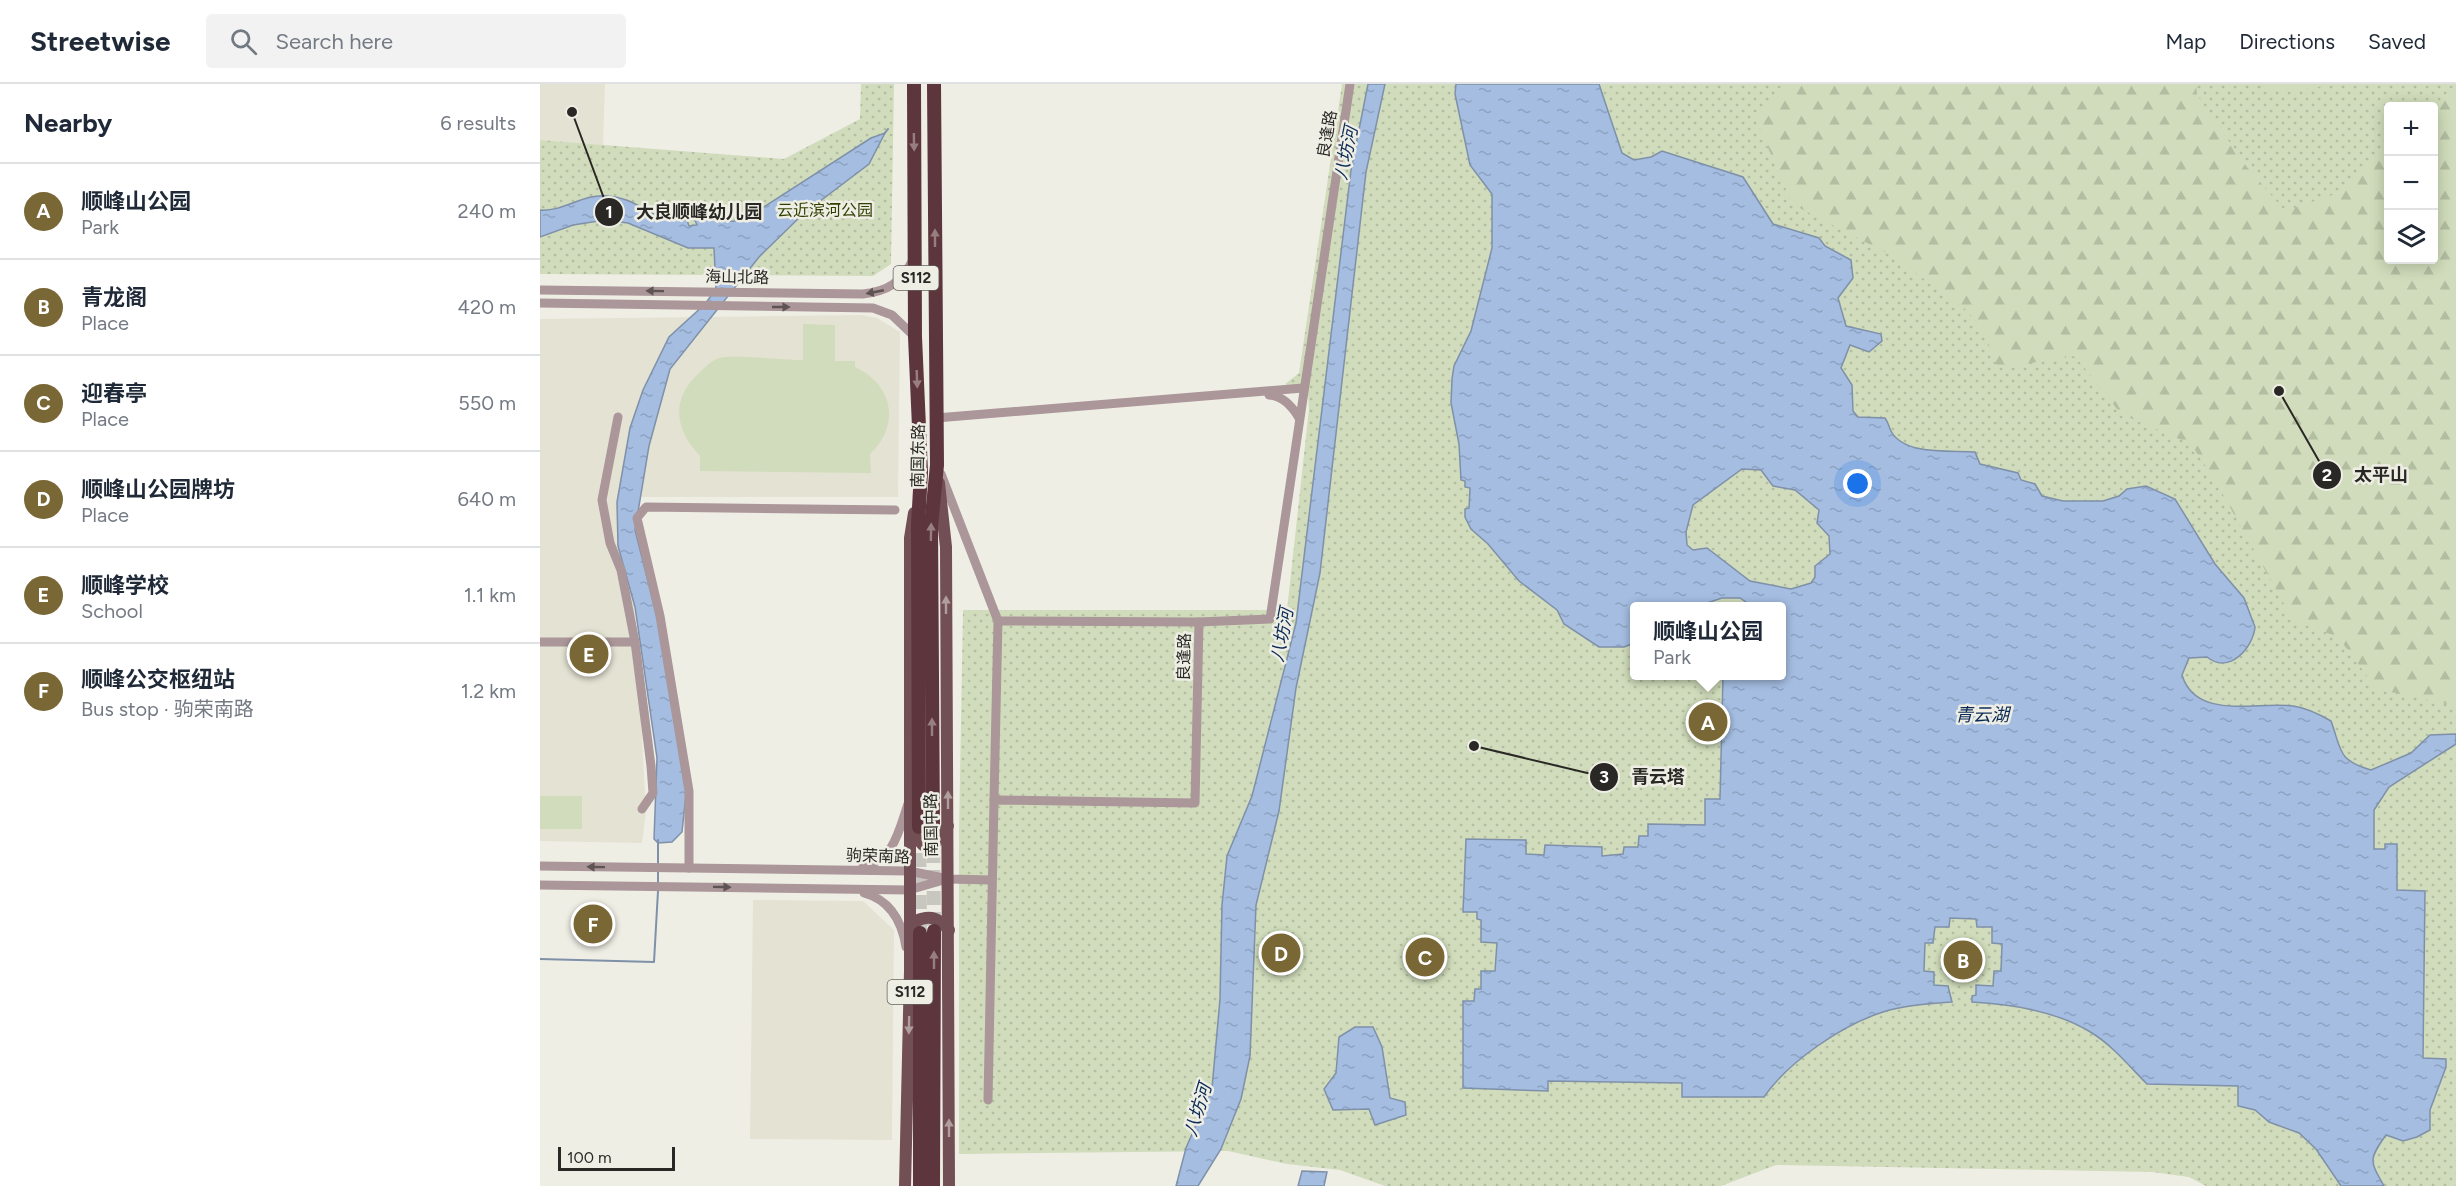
<!DOCTYPE html>
<meta charset="utf-8">
<style>
:root{--surface:#fff;--page:#f2f2f3;--text:#1f2937;--muted:#747a83;--line:#e0e1e3;--accent:#796836}
body{margin:0;font-family:Figtree,"Noto Sans SC",sans-serif;background:var(--page);color:var(--text)}
.controls{position:absolute;right:18px;top:18px;display:grid;overflow:hidden;border-radius:6px;box-shadow:0 3px 15px #0003}
.controls button{width:54px;height:54px;display:grid;place-items:center;padding:0;border:0;border-bottom:2px solid var(--line);background:var(--surface);color:var(--text);font:30px sans-serif}
.scale{position:absolute;left:18px;bottom:15px;width:117px;box-sizing:border-box;padding-left:6px;border:3px solid #292825;border-top:0;font-size:16px;line-height:21px;white-space:nowrap;color:#292825;-webkit-text-stroke:4px #efeee5;paint-order:stroke}
.you{position:absolute;left:1318px;top:400px;width:21px;height:21px;margin:-15px;border:4px solid #fff;border-radius:50%;background:#1a73e8;box-shadow:0 0 0 9px #1a73e833}
.badge{display:grid;place-items:center;width:39px;height:39px;border-radius:50%;background:var(--accent);color:#fff;font-size:20px;font-weight:700}
.pin{position:absolute;translate:-50% -50%;border:3px solid #fff;box-shadow:0 2px 6px #0006}
.popup{position:absolute;left:1090px;top:518px;width:156px;height:78px;box-sizing:border-box;display:grid;place-content:center;border-radius:6px;background:var(--surface);filter:drop-shadow(0 2px 4px #0005);font-size:20px;white-space:nowrap;color:var(--muted)}
.popup b{font-size:22px;color:var(--text)}
.popup::after{content:'';position:absolute;left:50%;top:100%;margin-left:-12px;border:12px solid transparent;border-top-color:var(--surface)}
.list{margin:0;padding:0;list-style:none}
h2{display:flex;justify-content:space-between;align-items:center;height:78px;margin:0;padding:0 24px;font-size:26px}
h2 small{font-size:20px;font-weight:400;color:var(--muted)}
.list li{display:grid;grid-template-columns:39px 1fr auto;gap:18px;align-items:center;box-sizing:border-box;height:96px;padding:0 24px;border-top:2px solid var(--line)}
.list b{display:block;font-size:22px;white-space:nowrap}
.list p{margin:0;font-size:20px;white-space:nowrap;color:var(--muted)}
.list em{font-size:20px;font-style:normal;color:var(--muted)}
.icon{flex:none;width:33px;height:33px;fill:none;stroke:currentColor;stroke-width:2;stroke-linecap:round;stroke-linejoin:round}
.map{position:relative;flex:none;width:1916px;height:1102px;overflow:hidden}
header{display:flex;align-items:center;gap:36px;box-sizing:border-box;height:84px;padding:0 30px;background:var(--surface);border-bottom:2px solid var(--line)}
header strong{font-size:28px}
nav{display:flex;gap:33px;margin-inline-start:auto;font-size:21px}
.search{width:420px;height:54px;background:var(--page);display:flex;align-items:center;gap:15px;box-sizing:border-box;padding:0 21px;border-radius:6px;color:var(--muted);font-size:22px}
main{display:flex}
aside{flex:1;background:var(--surface)}
.map>svg:first-child{display:block}
.built{fill:#e4e2d2}
.grass{fill:url(#grass-dots);fill-rule:evenodd}
.forest{fill:url(#forest-firs)}
.pitch{fill:#d0dcbb}
.water{fill:url(#water-ripples);stroke:#7f90a9;stroke-width:1.5;fill-rule:evenodd}
.lines{fill:none;stroke-linecap:round;stroke-linejoin:round}
.stream{stroke:#7f90a9;stroke-width:2}
.highway-tunnel{stroke:#c7c6bf;stroke-width:14;stroke-dasharray:14 7;stroke-linecap:butt}
.minor{stroke:#ab9699;stroke-width:9}
.major{stroke:#724e55;stroke-width:12}
.highway{stroke:#5d353d;stroke-width:14}
.oneway{fill:#977f80}
.oneway2{fill:#5d5453}
.oneway3{fill:#b09e9d}
.labels{text-anchor:middle;dominant-baseline:central;stroke-width:5;stroke-linejoin:round;paint-order:stroke}
.shield{fill:#efeee5;stroke:#64635f;stroke-width:1.5}
.shield-label{font-size:15px;font-weight:bold;fill:#292825}
.street-label{font-size:16px;fill:#292825;stroke:#efeee5}
.park-label{font-size:16px;fill:#304000;stroke:#efeee5}
.water-label{font-size:18px;font-style:italic;fill:#092a55;stroke:#efeee5}
.leader{fill:none;stroke:#292825;stroke-width:2}
.callout-dot{fill:#292825;stroke:#efeee5;stroke-width:2}
.mark-label{font-size:18px;text-anchor:middle;font-weight:bold;fill:#fff}
.callout-label{font-size:18px;text-anchor:middle;font-weight:bold;fill:#292825;stroke:#efeee5;stroke-width:5;stroke-linejoin:round;paint-order:stroke}
</style>
<header>
<strong>Streetwise</strong>
<div class="search"><svg class="icon" aria-label="search" viewBox="0 0 24 24"><circle cx="10" cy="10" r="6"/><path d="M15 15l6 6"/></svg>Search here</div>
<nav><a>Map</a><a>Directions</a><a>Saved</a></nav>
</header>
<main>
<aside>
<h2>Nearby<small>6 results</small></h2>
<ul class="list">
<li><span class="badge">A</span><div><b>顺峰山公园</b><p>Park</p></div><em>240 m</em></li>
<li><span class="badge">B</span><div><b>青龙阁</b><p>Place</p></div><em>420 m</em></li>
<li><span class="badge">C</span><div><b>迎春亭</b><p>Place</p></div><em>550 m</em></li>
<li><span class="badge">D</span><div><b>顺峰山公园牌坊</b><p>Place</p></div><em>640 m</em></li>
<li><span class="badge">E</span><div><b>顺峰学校</b><p>School</p></div><em>1.1 km</em></li>
<li><span class="badge">F</span><div><b>顺峰公交枢纽站</b><p>Bus stop · 驹荣南路</p></div><em>1.2 km</em></li>
</ul>
</aside>
<div class="map">
<svg width="1916" height="1102" viewBox="0 0 1916 1102">
<defs>
<pattern id="grass-dots" width="8" height="8" patternUnits="userSpaceOnUse" patternTransform="scale(1.5)"><rect width="8" height="8" fill="#d0dcbb"/><path d="M2 2h.1M6 6h.1" fill="none" stroke="#b3bda1" stroke-width="1.8" stroke-linecap="round"/></pattern>
<pattern id="forest-firs" width="22" height="20" patternUnits="userSpaceOnUse" patternTransform="scale(1.5)"><rect width="22" height="20" fill="#d0dcbb"/><path d="M5 1l3.5 6h-7zM16 11l3.5 6h-7z" fill="#b3bda1"/></pattern>
<pattern id="water-ripples" width="26" height="14" patternUnits="userSpaceOnUse" patternTransform="scale(1.5)"><rect width="26" height="14" fill="#a4bde1"/><path d="M2 4q2-2 4 0t4 0M15 11q2-2 4 0t4 0" fill="none" stroke="#8da2c1"/></pattern>
</defs>
<rect width="100%" height="100%" fill="#efeee5"/>
<g class="built">
<polygon points="0,0 65,0 63,61 0,56"/>
<polygon points="322,231 337,234 360,248 358,413 89,413 106,727 102,759 0,757 0,235"/>
<polygon points="213,816 323,817 354,846 352,1056 210,1055"/>
</g>
<g class="grass">
<polygon points="321,0 354,0 351,180 333,192 0,190 0,56 244,75 320,35"/>
<path d="M802,0H1916V1102H1666L1649,1093L1612,1088L1236,1081L1181,1102H845L800,1086L747,1080L688,1067L419,1070V749L423,526H747L769,325L768,310L745,300L759,289ZM1848,22H1894V176H1848ZM1094,522H1242V592H1094Z"/>
</g>
<polygon class="forest" points="1243,0 1656,0 1657,11 1706,82 1745,127 1795,110 1848,62 1848,176 1894,176 1894,23 1916,3 1916,622 1837,605 1798,553 1753,536 1676,398 1651,360 1581,330 1535,272 1458,284 1442,244 1424,224 1352,172 1252,120 1215,33 1230,22"/>
<g class="pitch">
<polygon points="1723,0 1802,0 1761,5 1727,5"/>
<path d="M263,240L295,241V277H315V283C353,301 361,340 330,370L331,389L160,387V372C136,347 130,317 157,291C163,285 171,277 179,274C192,270 246,276 263,276Z"/>
<rect x="0" y="712" width="42" height="33"/>
</g>
<g class="water">
<polygon points="828,0 845,0 826,88 780,489 756,604 739,727 716,821 710,972 701,1015 681,1065 658,1102 636,1102 646,1064 672,1004 680,915 682,821 687,772 712,712 756,539 811,86"/>
<path d="M916,0H1059L1082,69L1094,76L1111,73L1122,67L1203,93L1233,140L1279,154L1285,162L1311,176L1313,194L1298,214L1306,242L1341,250L1342,257L1329,268L1310,261L1301,284L1312,301L1313,327L1318,333L1345,334C1348,338 1349,343 1351,347C1364,372 1411,366 1435,368L1440,380L1478,389L1481,396L1495,400L1502,412L1523,417H1563L1579,412L1587,405L1606,402L1635,415L1675,480L1704,514L1715,543C1713,564 1689,591 1667,573L1649,574L1642,591C1656,637 1717,617 1753,622C1767,624 1779,630 1791,637C1802,667 1797,676 1831,686L1871,669L1890,651L1916,650V660L1849,703L1834,726V765H1845V760H1857V806L1885,807L1883,974L1906,975V983L1890,1026V1046L1877,1053L1863,1057L1846,1051C1828,1076 1830,1077 1844,1102H1801L1776,1065L1759,1049L1729,1038L1715,1026L1698,1022V1002L1607,1000C1590,983 1573,962 1552,949C1517,927 1472,920 1432,918V912L1436,911V901L1453,902L1454,887H1461L1462,860L1452,859V843H1437L1436,835L1410,834L1409,843H1395L1393,859H1385L1384,887L1394,888V901L1408,902L1412,918C1389,920 1365,921 1343,928C1302,941 1248,978 1224,1013H1142V999L1008,997V1007L923,1004V917H934L935,905H941V887H955L957,859L941,858V836L937,835V828H923L926,755L986,756V770L1004,771L1005,761L1062,763V772L1083,770L1084,763H1098L1099,752H1108V740L1165,741V715H1180L1183,592H1242V522H1212L1200,514H1182L1158,522H1094V559L1084,563H1059L1024,540L1017,526L979,497L948,460L931,445L925,433V425L929,424L930,404L925,403V397L921,396L919,360L911,319L912,295L914,282L931,247L952,164V110L930,81L915,10ZM1202,385L1221,386L1233,402L1255,406L1279,426L1277,439L1289,452L1290,470L1275,482V493L1271,499L1251,505L1210,497L1167,464L1153,466L1147,461L1146,448L1153,421Z"/>
<path d="M345,49L329,80L263,130L219,173L130,285L109,362L95,446L117,533L147,701L142,748L132,758L118,759L114,755L117,674L95,523L78,462L77,418L90,344L103,306L129,253L165,220L176,205L174,164H148L88,139L65,136L33,141L0,153V126C24,128 43,109 68,112C100,114 111,139 147,136L149,142L157,141L153,132L166,127C178,139 189,139 205,135L331,54Z"/>
<polygon points="815,943 833,943 842,963 850,1014 865,1018 866,1031 835,1041 829,1025 793,1026 784,1005 796,989 799,953"/>
<polygon points="762,1087 787,1088 784,1102 758,1102"/>
</g>
<g class="lines">
<g class="stream">
<polyline points="344,50 348,45"/>
<polyline points="118,780 118,756"/>
<polyline points="118,801 118,786"/>
<polyline points="0,875 114,878 118,807"/>
</g>
<g class="highway-tunnel">
<polyline points="393,744 394,845"/>
<polyline points="379,748 380,846"/>
</g>
<g class="minor">
<path d="M0,206L323,210C349,207 361,198 373,176"/>
<polyline points="0,219 333,224 352,231 375,253"/>
<path d="M729,311C743,312 752,322 759,334"/>
<polyline points="78,333 62,416 70,459 81,486 95,558 111,682 113,709 102,725"/>
<polyline points="396,334 763,304"/>
<polyline points="401,390 458,537 454,716"/>
<polyline points="458,537 659,538"/>
<polyline points="0,558 95,558"/>
<polyline points="0,782 369,787 408,795 451,796"/>
<path d="M323,782C354,777 359,746 368,720"/>
<polyline points="149,784 149,707 120,532 97,434 106,423 355,426"/>
<polyline points="0,801 369,806 407,795"/>
<path d="M324,809C350,816 362,838 366,863"/>
<polyline points="448,1016 454,716 655,719 659,538 730,535 810,0"/>
</g>
<g class="major">
<polyline points="399,399 406,463 409,1102"/>
<polyline points="371,741 373,750 383,761 394,761 408,742"/>
<path d="M373,850L376,837C391,830 399,835 409,846"/>
<polyline points="365,1102 370,887 370,454 374,429"/>
</g>
<g class="highway">
<polyline points="374,0 375,253 381,388 378,441 379,743"/>
<polyline points="393,744 391,442 397,381 394,0"/>
<polyline points="380,849 380,1102"/>
<polyline points="393,1102 394,847"/>
</g>
</g>
<defs><path id="oneway-solid" d="M-6-.8H1V-3.2L6.5 0L1 3.2V.8H-6Z" transform="scale(1.5)"/></defs>
<g class="oneway">
<use href="#oneway-solid" transform="translate(374 58) rotate(89)"/>
<use href="#oneway-solid" transform="translate(395 154) rotate(-90)"/>
<use href="#oneway-solid" transform="translate(377 295) rotate(88)"/>
<use href="#oneway-solid" transform="translate(391 448) rotate(-89)"/>
<use href="#oneway-solid" transform="translate(392 643) rotate(-90)"/>
<use href="#oneway-solid" transform="translate(394 876) rotate(-90)"/>
</g>
<g class="oneway2">
<use href="#oneway-solid" transform="translate(115 207) rotate(-179)"/>
<use href="#oneway-solid" transform="translate(335 208) rotate(169)"/>
<use href="#oneway-solid" transform="translate(241 223)"/>
<use href="#oneway-solid" transform="translate(56 783) rotate(-179)"/>
<use href="#oneway-solid" transform="translate(182 803) rotate(1)"/>
</g>
<g class="oneway3">
<use href="#oneway-solid" transform="translate(406 521) rotate(-90)"/>
<use href="#oneway-solid" transform="translate(408 716) rotate(-90)"/>
<use href="#oneway-solid" transform="translate(369 941) rotate(91)"/>
<use href="#oneway-solid" transform="translate(409 1044) rotate(-90)"/>
</g>
<g class="labels">
<g class="shield">
<rect x="353.5" y="182" width="45" height="24" rx="4.5"/>
<rect x="347.5" y="896" width="45" height="24" rx="4.5"/>
</g>
<g class="shield-label">
<text x="376" y="194">S112</text>
<text x="370" y="908">S112</text>
</g>
<g class="street-label">
<text transform="translate(787 50) rotate(-80)">良逢路</text>
<text transform="translate(197 193) rotate(1)">海山北路</text>
<text transform="translate(378 372) rotate(-89)">南国东路</text>
<text transform="translate(644 573) rotate(-89)">良逢路</text>
<text transform="translate(391 741) rotate(-91)">南国中路</text>
<text transform="translate(338 772) rotate(2)">驹荣南路</text>
</g>
<g class="park-label">
<text x="285" y="126">云近滨河公园</text>
</g>
<g class="water-label">
<text transform="translate(806 69) rotate(-78)">八坊河</text>
<text transform="translate(742 551) rotate(-79)">八坊河</text>
<text x="1442" y="631">青云湖</text>
<text transform="translate(658 1026) rotate(-73)">八坊河</text>
</g>
</g>
<path class="leader" d="M32 28L69 128M1739 307L1787 391M934 662L1064 693"/>
<g class="callout-dot">
<circle cx="32" cy="28" r="6"/>
<circle cx="1739" cy="307" r="6"/>
<circle cx="934" cy="662" r="6"/>
<circle cx="69" cy="128" r="15"/>
<circle cx="1787" cy="391" r="15"/>
<circle cx="1064" cy="693" r="15"/>
</g>
<g class="mark-label">
<text x="69" y="134">1</text>
<text x="1787" y="397">2</text>
<text x="1064" y="699">3</text>
</g>
<g class="callout-label">
<text x="159" y="134">大良顺峰幼儿园</text>
<text x="1841" y="397">太平山</text>
<text x="1118" y="699">青云塔</text>
</g>
</svg>
<div class="controls">
<button>+</button>
<button>−</button>
<button><svg class="icon" aria-label="layers" viewBox="0 0 24 24"><path d="M12 4l9 5-9 5-9-5zM3 14l9 5 9-5"/></svg></button>
</div>
<div class="scale">100 m</div>
<div class="you"></div>
<div class="pin badge" style="left:1168px;top:638px">A</div>
<div class="popup"><b>顺峰山公园</b>Park</div>
<div class="pin badge" style="left:1423px;top:876px">B</div>
<div class="pin badge" style="left:885px;top:873px">C</div>
<div class="pin badge" style="left:741px;top:869px">D</div>
<div class="pin badge" style="left:49px;top:570px">E</div>
<div class="pin badge" style="left:53px;top:840px">F</div>
</div>
</main>
